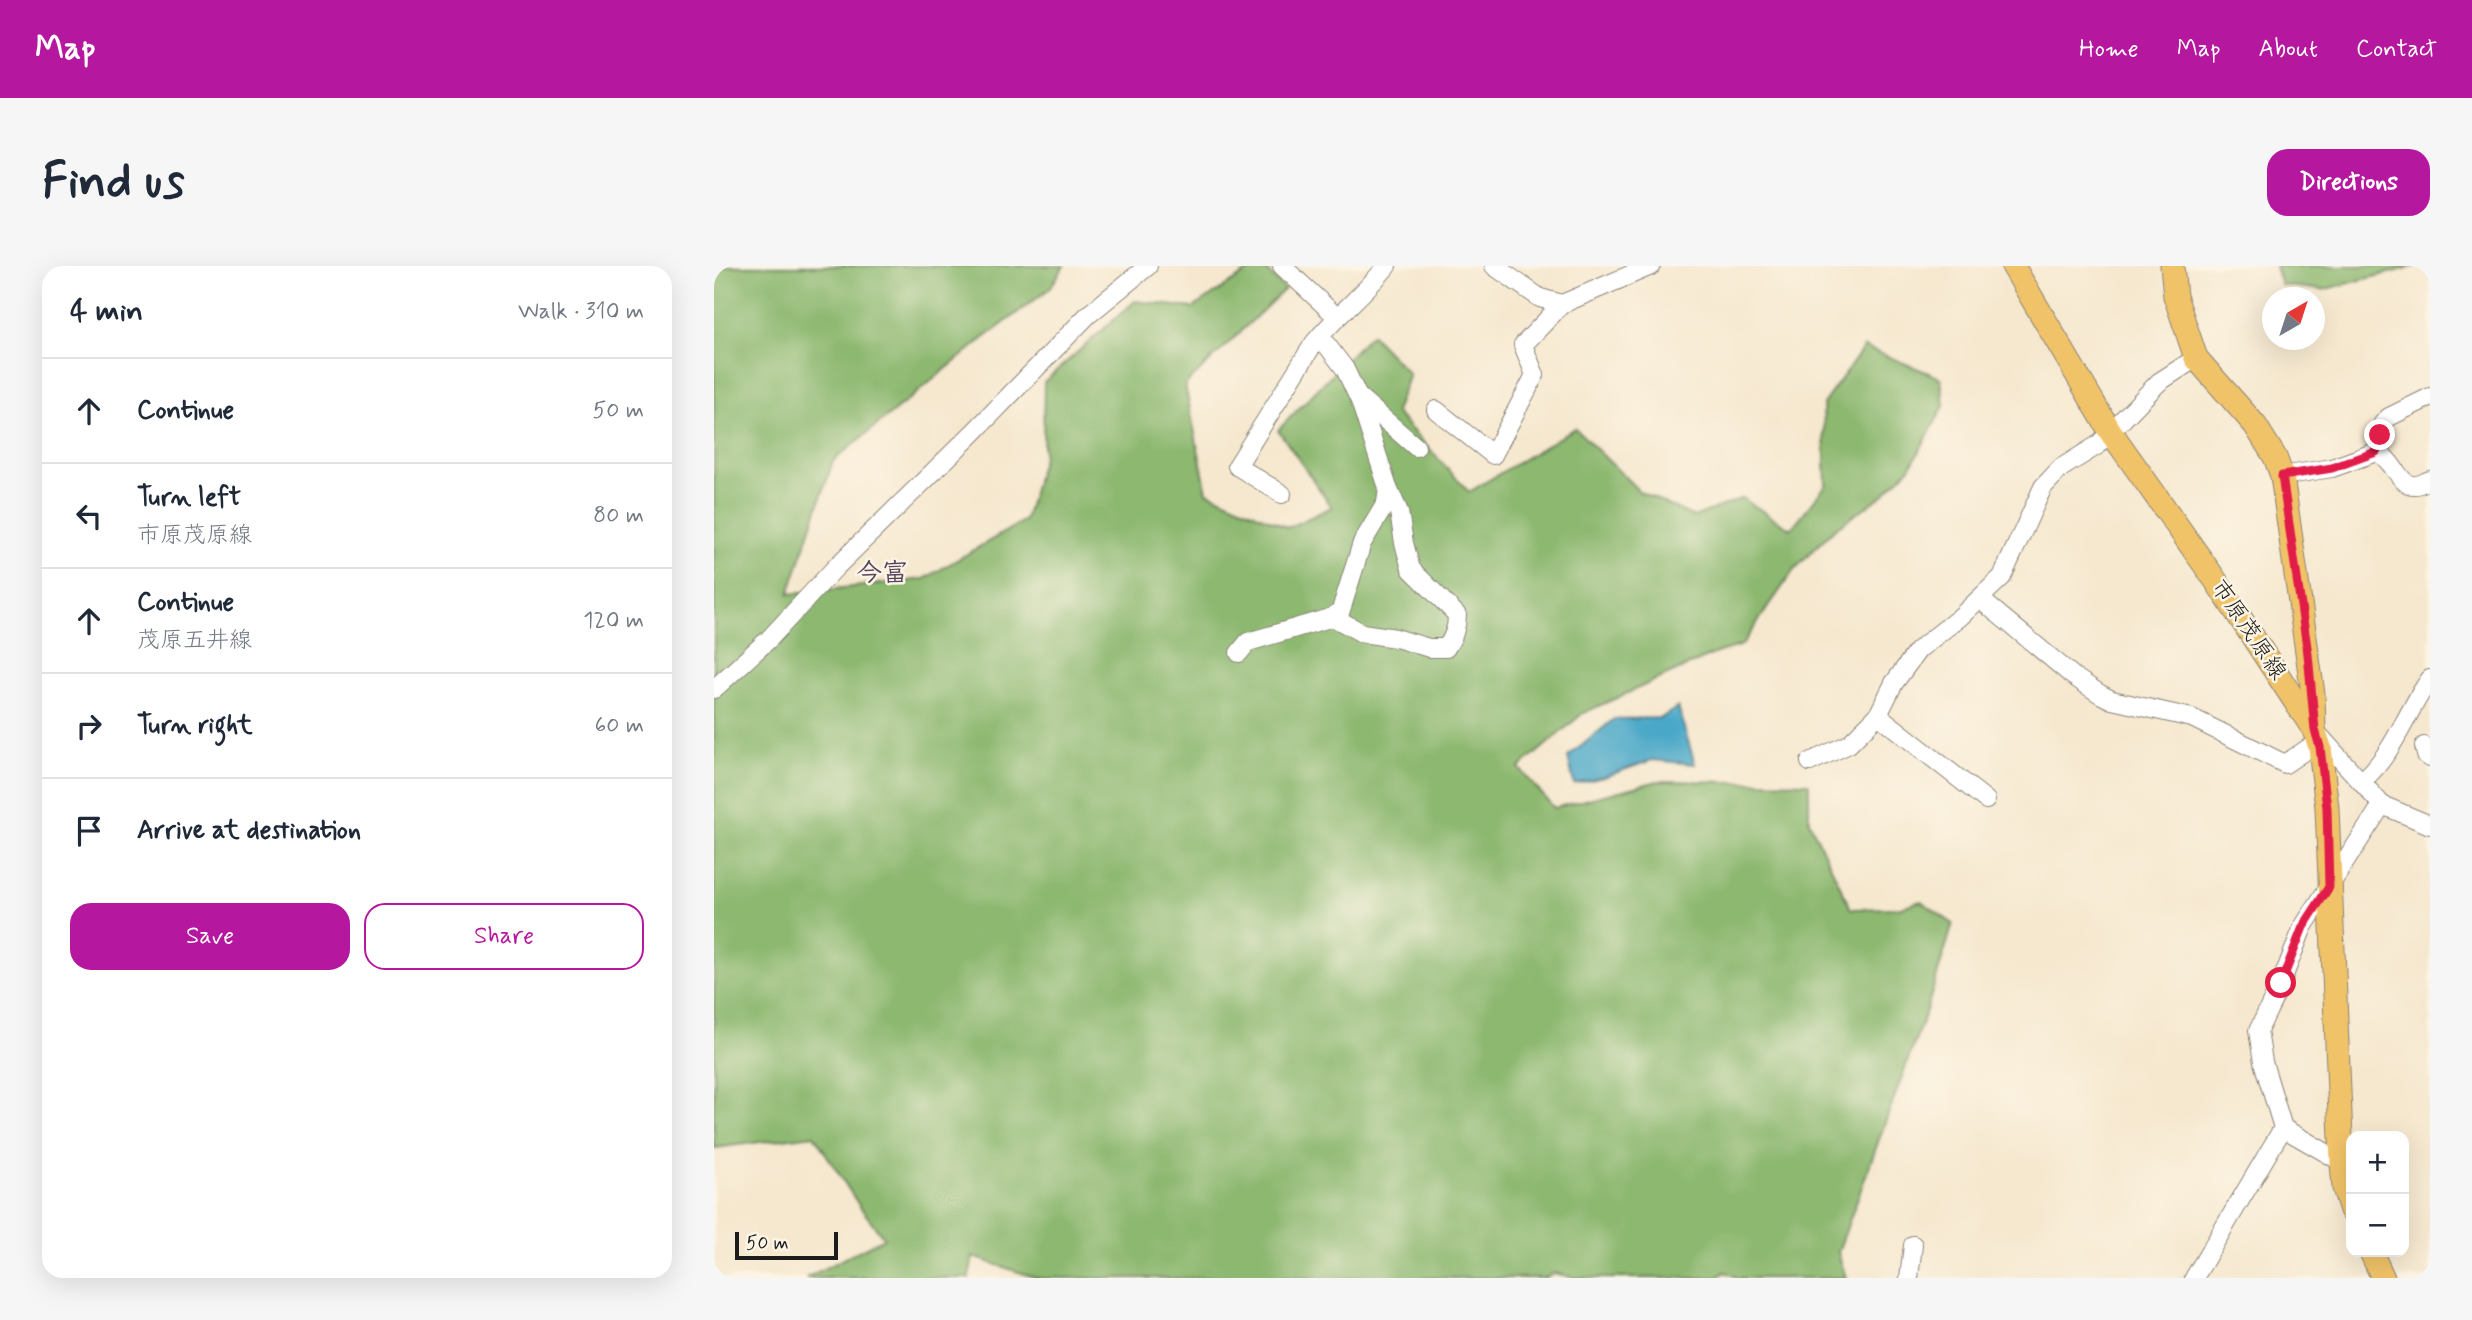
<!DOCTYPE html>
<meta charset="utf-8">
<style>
:root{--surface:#fff;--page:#f6f6f7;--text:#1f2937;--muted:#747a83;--line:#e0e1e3;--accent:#b5179e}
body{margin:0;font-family:Mynerve,"Klee One",sans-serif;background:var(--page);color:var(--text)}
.controls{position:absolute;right:21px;bottom:21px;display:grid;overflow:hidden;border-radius:14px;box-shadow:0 7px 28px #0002}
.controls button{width:63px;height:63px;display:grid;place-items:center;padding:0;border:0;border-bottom:2px solid var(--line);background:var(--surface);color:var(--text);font:35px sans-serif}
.compass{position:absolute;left:1548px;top:21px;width:63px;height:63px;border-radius:50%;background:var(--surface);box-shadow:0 7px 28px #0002;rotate:39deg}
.scale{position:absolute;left:21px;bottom:18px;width:103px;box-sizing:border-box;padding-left:7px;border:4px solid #1c1c1c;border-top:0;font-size:19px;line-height:24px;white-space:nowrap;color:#1c1c1c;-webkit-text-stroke:5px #fcf5e5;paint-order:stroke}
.stop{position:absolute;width:21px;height:21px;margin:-16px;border:5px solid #e11d48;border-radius:50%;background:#fff}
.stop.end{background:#e11d48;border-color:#fff;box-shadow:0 2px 7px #0008}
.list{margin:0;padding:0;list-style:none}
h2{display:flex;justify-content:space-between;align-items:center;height:91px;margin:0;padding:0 28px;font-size:30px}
h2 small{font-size:23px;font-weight:400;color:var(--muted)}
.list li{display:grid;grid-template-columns:46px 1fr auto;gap:21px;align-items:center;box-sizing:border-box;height:105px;padding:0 28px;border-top:2px solid var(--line)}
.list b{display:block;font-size:26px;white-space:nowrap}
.list p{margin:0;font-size:23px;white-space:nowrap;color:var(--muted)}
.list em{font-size:23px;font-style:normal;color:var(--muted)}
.actions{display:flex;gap:14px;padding:21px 28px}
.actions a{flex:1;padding:16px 0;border:2px solid var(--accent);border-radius:21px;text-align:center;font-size:24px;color:var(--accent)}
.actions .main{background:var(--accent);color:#fff}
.icon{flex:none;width:38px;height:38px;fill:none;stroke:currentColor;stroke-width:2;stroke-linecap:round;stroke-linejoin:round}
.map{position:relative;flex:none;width:1716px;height:1012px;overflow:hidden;border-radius:21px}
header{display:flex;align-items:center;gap:42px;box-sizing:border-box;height:98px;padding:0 35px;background:var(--accent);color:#fff}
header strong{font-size:33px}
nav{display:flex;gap:38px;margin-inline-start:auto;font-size:24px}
.intro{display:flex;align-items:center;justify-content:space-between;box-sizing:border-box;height:168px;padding:0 42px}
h1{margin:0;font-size:49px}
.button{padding:18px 32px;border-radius:21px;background:var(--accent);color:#fff;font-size:24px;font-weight:700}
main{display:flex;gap:42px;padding:0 42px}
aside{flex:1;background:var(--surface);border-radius:21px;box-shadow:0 7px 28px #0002}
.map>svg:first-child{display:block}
.forest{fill:#8cb870;stroke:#546a46;stroke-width:2}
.water{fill:#4aa7c8;stroke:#336272;stroke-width:2}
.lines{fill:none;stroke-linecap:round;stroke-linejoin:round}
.minor-casing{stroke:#898276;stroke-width:20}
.major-casing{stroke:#898276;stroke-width:25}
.minor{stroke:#fff;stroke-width:18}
.major{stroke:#f1c369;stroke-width:23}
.route{stroke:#e11d48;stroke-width:9}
.labels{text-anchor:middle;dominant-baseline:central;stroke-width:5;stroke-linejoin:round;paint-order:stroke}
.street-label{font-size:23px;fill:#1c1c1c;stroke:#fcf5e5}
.quarter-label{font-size:26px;font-weight:bold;fill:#57455d;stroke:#fcf5e5}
</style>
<header>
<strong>Map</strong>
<nav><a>Home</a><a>Map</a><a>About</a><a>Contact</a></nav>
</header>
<div class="intro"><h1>Find us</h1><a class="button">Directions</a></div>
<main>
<aside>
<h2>4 min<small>Walk · 310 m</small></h2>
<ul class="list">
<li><svg class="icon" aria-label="ahead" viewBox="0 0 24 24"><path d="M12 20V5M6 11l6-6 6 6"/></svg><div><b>Continue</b></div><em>50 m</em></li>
<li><svg class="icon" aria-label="left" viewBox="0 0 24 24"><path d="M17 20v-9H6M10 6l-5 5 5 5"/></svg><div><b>Turn left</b><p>市原茂原線</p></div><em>80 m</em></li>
<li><svg class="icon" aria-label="ahead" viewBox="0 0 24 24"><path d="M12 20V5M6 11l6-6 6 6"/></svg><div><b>Continue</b><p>茂原五井線</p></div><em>120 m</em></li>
<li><svg class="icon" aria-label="right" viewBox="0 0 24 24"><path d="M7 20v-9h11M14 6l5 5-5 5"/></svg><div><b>Turn right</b></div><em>60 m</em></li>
<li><svg class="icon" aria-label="arrive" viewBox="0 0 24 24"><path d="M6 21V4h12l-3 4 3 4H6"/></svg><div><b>Arrive at destination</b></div></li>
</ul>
<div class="actions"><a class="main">Save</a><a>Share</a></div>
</aside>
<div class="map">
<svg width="1716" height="1012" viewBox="0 0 1716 1012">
<rect width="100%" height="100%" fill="#fcf5e5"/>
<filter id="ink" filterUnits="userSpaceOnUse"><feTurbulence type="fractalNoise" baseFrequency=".0143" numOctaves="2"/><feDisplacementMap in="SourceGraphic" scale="14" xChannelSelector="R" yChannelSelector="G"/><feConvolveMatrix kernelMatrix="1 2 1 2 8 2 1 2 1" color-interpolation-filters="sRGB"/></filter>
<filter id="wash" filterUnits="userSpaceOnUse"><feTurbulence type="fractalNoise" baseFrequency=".00686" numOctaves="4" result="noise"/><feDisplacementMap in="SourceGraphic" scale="28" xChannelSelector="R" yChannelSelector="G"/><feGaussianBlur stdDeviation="1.57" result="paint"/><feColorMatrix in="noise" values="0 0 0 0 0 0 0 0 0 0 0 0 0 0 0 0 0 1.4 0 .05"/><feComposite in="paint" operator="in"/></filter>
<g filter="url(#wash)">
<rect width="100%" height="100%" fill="#f6e8cf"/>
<g class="forest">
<polygon points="0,0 350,0 336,22 265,76 119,195 75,328 210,313 311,254 329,190 330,116 421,35 479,42 542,0 548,0 571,23 471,119 493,226 574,262 618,241 564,164 657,68 695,108 681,146 755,226 861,162 926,226 980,251 1028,232 1077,263 1112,219 1109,138 1150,81 1227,112 1230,140 1197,200 1169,229 1120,263 1080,304 1028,379 1002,387 869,447 805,502 840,542 944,515 1095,517 1095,555 1137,643 1183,642 1207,635 1239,658 1213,742 1124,986 1132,1012 1024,1012 1011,1006 1003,1012 862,1012 839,1007 831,1012 323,1012 259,991 255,1012 92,1012 170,972 146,941 100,869 0,882"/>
<polygon points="1561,0 1702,0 1608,24 1567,19"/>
</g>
<polygon class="water" points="964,441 981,498 938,494 890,511 860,518 854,491 900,453 947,452"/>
</g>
<g filter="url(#ink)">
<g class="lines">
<g class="minor-casing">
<g id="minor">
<polyline points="568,0 623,51"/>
<polyline points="780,0 826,32 848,38 937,0"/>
<polyline points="646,132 702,181"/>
<polyline points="722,144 779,189 821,109 809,79 848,38"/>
<polyline points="1662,186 1669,157 1675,151 1716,131"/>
<path d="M1568,210L1618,202L1662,186C1679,192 1685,219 1699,219C1705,220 1710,216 1716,214"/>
<path d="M568,228L523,200L600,77C623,49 651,27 673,0"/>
<polyline points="1266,333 1359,410 1386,428 1398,434 1478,452 1571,498 1593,483 1606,481"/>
<polyline points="619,351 627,344 648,277 672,237 674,222"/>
<path d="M525,387L534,376L619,351L648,367L682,372L715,382H732C740,371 743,362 743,349L697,303L690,277L685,246L674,222L646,135L631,103L606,70"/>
<polyline points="0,423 55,373 121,302 259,167 374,49 434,0"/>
<polyline points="1164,449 1272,534"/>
<polyline points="1603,467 1668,539 1716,559"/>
<polyline points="1710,480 1712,489 1716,492"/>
<polyline points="1096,496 1135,478 1164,449 1180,417 1204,384 1246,351 1288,311 1329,221 1347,202 1384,179 1445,116 1482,92"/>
<path d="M1648,515C1680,488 1692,446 1716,413"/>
<polyline points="1569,862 1628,896"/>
<polyline points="1195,1012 1199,979"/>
<polyline points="1480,1012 1569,862 1549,796 1544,765 1567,717 1589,661 1668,539"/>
</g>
</g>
<g class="major-casing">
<g id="major">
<polyline points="1299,0 1396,165 1500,312 1600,464 1606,481 1613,542 1628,896 1630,922 1637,944"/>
<polyline points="1458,0 1461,30 1482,92 1541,159 1561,191 1568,210 1599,428 1600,464"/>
<polyline points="1657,986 1669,1012"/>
</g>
</g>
<use href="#minor" class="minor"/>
<use href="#major" class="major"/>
</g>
</g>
<g class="lines" filter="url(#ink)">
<polyline class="route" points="1567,717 1589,661 1615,621 1613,542 1606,481 1601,464 1594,388 1568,210 1618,202 1662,186 1666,169"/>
</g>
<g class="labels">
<g class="street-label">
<text transform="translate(1534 364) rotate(56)">市原茂原線</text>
</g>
<g class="quarter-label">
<text x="168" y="308">今富</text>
</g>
</g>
</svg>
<div class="controls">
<button>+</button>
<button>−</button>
</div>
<svg class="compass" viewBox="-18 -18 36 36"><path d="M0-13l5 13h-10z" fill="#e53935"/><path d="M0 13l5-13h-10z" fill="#747a83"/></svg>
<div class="scale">50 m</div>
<div class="stop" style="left:1567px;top:717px"></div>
<div class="stop end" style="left:1666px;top:169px"></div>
</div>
</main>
